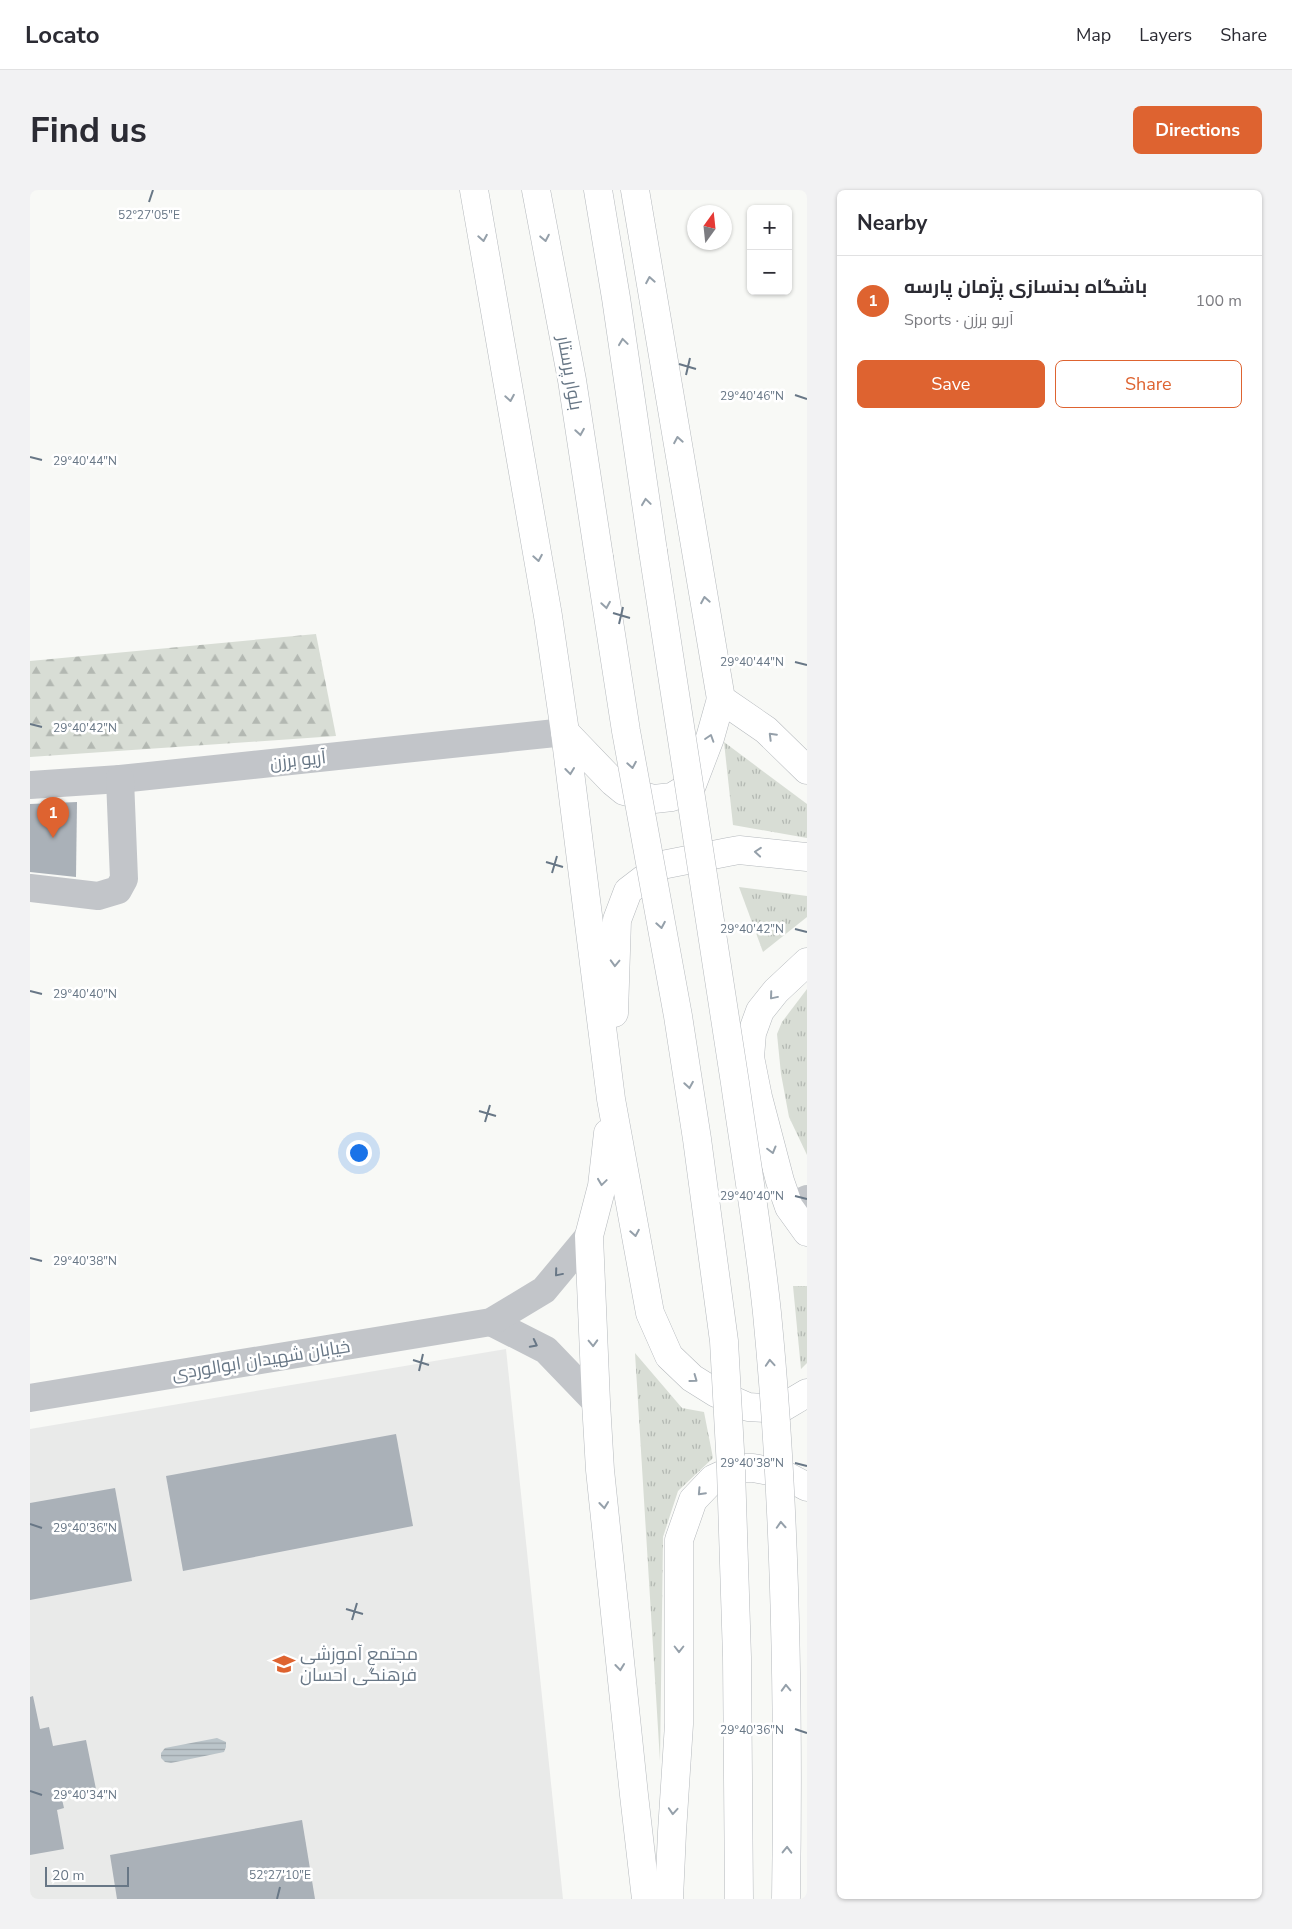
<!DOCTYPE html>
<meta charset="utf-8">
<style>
:root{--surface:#fff;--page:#f2f2f3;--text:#2b2b33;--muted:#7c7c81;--line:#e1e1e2;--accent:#de6330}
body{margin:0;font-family:"Nunito Sans",Cairo,sans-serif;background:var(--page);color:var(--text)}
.controls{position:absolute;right:15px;top:15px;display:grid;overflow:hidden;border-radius:8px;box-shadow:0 1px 4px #0004}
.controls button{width:45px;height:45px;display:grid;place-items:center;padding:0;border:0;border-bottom:1px solid var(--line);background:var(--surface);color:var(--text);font:25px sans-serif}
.compass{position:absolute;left:657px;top:15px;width:45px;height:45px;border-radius:50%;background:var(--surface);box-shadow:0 1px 4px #0004;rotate:15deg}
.scale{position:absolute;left:15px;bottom:12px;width:84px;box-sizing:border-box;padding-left:5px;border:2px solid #687786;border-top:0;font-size:14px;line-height:18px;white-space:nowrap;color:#687786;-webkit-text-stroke:4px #fff;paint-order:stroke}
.you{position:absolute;left:328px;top:962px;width:18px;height:18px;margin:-12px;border:4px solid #fff;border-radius:50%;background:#1a73e8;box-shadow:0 0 0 8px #1a73e833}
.badge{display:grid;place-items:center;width:32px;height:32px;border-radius:50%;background:var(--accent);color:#fff;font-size:16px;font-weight:700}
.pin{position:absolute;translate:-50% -41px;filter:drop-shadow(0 1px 2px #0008)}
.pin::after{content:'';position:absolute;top:26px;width:18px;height:15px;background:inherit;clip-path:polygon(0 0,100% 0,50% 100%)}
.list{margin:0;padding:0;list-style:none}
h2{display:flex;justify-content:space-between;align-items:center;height:65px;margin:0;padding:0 20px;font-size:21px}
h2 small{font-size:16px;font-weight:400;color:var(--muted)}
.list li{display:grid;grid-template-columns:32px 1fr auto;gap:15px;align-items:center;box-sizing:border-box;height:90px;padding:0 20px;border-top:1px solid var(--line)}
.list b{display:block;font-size:19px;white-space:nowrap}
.list p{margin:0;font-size:16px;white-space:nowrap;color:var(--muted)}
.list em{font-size:16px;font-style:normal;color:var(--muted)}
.actions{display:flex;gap:10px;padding:15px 20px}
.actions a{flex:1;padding:11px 0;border:1px solid var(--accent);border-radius:8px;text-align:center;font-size:18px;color:var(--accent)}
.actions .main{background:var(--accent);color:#fff}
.map{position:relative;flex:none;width:777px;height:1709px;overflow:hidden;border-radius:8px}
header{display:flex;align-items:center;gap:30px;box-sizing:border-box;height:70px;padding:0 25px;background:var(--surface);border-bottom:1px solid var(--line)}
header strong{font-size:24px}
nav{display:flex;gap:28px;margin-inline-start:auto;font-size:18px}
.intro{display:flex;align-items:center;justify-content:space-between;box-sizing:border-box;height:120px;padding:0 30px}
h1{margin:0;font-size:35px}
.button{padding:12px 22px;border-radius:8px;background:var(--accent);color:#fff;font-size:18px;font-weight:700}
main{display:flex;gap:30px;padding:0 30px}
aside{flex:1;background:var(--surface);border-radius:8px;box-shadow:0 1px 4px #0004}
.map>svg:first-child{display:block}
.built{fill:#e9eae9}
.grass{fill:url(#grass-tufts)}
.forest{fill:url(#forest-firs)}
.water{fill:url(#water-rules)}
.building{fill:#aab1b8}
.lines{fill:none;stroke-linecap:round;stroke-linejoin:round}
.major-casing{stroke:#b5b9bd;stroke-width:29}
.minor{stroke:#c2c5c9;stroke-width:28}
.major{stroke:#fff;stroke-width:28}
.major-bridge-casing{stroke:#b5b9bd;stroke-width:29;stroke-linecap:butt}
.major-bridge{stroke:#fff;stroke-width:28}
.oneway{stroke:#95a0aa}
.oneway2{stroke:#687786}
.ticks{fill:none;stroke:#687786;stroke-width:2}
.labels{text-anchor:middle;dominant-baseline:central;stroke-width:5;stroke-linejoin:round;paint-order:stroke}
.street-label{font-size:18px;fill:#687786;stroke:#fff}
.poi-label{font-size:18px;fill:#687786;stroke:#fff;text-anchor:start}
.ticks-label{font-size:12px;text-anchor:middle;fill:#687786;stroke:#fff;stroke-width:5;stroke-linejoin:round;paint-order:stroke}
</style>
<header>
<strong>Locato</strong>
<nav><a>Map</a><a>Layers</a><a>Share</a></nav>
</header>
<div class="intro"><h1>Find us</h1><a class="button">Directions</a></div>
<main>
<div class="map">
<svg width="777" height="1709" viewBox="0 0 777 1709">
<defs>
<pattern id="grass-tufts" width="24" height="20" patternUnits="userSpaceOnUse" patternTransform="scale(1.25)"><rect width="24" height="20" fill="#d8ddd5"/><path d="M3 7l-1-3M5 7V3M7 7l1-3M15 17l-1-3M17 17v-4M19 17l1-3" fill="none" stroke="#b3b8b2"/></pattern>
<pattern id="forest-firs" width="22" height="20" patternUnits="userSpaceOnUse" patternTransform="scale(1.25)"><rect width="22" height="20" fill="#d8ddd5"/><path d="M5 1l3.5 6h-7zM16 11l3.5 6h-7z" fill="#b3b8b2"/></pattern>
<pattern id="water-rules" width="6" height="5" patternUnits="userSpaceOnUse" patternTransform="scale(1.25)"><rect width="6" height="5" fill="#bbc5ca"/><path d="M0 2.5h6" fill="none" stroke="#9ca5aa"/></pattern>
</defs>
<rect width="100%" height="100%" fill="#f8f9f6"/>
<polygon class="built" points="476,1159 533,1709 0,1709 0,1239"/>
<g class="grass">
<polygon points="694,552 777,614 777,648 703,635"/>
<polygon points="709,697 777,706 777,727 733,762"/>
<polygon points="777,799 777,965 759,927 751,884 747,844 752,832"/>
<polygon points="763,1096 777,1096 777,1173 771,1179"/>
<polygon points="605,1163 652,1218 674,1222 683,1268 648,1301 633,1347 630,1571"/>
</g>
<polygon class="forest" points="286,444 306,546 0,567 0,471"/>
<polygon class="water" points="187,1548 196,1552 196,1557 194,1562 141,1573 135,1572 131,1568 131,1563 135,1558"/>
<g class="building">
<polygon points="47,612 46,687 0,682 0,614"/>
<polygon points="366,1244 383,1336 153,1381 136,1286"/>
<polygon points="85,1298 102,1391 0,1410 0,1313"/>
<polygon points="3,1506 10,1539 19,1537 23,1556 56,1550 66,1599 31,1605 34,1618 27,1620 34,1659 0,1665 0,1507"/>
<polygon points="272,1630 285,1709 87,1709 80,1665"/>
</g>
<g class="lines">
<g class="major-casing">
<g id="major">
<polyline points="444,0 518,426 535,542 581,909 620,1123 639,1166 662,1188 686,1203 718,1217 750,1219 777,1203"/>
<polyline points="506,0 542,190 569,367"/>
<polyline points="568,0 586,108 623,361"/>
<polyline points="605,0 691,509 736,540 777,580"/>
<polyline points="535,542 583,592 594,601 624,609 642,607 662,595 680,548 691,509"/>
<polyline points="777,772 746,801 730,821 722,843 720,867 728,907 750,991 759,1017 777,1042"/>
<polyline points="584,823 587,730 598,701 632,675 698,662 709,660 777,667"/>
<polyline points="578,943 572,996 559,1046 566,1212 570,1280 604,1605 616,1709"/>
<polyline points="639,1709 642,1642 649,1534 649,1350 663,1310 683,1289 707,1278 723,1278 751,1283 777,1297"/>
</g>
</g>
<g class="minor">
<polyline points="0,595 90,589 535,542"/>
<polyline points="0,698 68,706 88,700 94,689 90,589"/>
<polyline points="759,1017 777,1009"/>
<polyline points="461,1132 516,1160 566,1212"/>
<polyline points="0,1208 461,1132 514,1100 559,1046"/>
</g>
<use href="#major" class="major"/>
<g class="major-bridge-casing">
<g id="major-bridge">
<path d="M623,361C649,538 679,716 705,893C716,970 729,1046 737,1123C756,1317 759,1514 756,1709"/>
<polyline points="569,367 596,541 648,826 667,949 694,1151 701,1279 707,1467 709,1709"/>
</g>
</g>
<use href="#major-bridge" class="major-bridge"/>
</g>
<defs><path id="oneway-chevron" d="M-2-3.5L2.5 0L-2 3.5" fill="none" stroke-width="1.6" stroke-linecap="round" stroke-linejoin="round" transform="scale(1.25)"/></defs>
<g class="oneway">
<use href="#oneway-chevron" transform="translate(453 48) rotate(80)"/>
<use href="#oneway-chevron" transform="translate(515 48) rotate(79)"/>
<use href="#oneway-chevron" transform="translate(620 90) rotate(-100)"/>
<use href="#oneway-chevron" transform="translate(593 152) rotate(-98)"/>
<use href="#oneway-chevron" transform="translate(480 208) rotate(80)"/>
<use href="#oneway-chevron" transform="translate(550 242) rotate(81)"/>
<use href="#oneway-chevron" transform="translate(648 250) rotate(-100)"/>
<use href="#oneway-chevron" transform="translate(616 312) rotate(-98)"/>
<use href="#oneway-chevron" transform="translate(508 368) rotate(80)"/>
<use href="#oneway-chevron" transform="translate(675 410) rotate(-100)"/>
<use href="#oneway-chevron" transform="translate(576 415) rotate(81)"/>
<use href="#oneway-chevron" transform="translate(742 546) rotate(-135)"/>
<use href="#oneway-chevron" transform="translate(680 548) rotate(-72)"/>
<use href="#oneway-chevron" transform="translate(602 575) rotate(80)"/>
<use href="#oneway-chevron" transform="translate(540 581) rotate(83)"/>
<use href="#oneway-chevron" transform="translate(728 662) rotate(-175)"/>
<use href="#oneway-chevron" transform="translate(631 735) rotate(80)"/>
<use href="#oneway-chevron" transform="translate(585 773) rotate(92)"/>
<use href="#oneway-chevron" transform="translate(743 806) rotate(130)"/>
<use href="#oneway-chevron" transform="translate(659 895) rotate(81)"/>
<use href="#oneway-chevron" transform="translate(742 960) rotate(75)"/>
<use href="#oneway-chevron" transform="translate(572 992) rotate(98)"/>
<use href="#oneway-chevron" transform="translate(605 1043) rotate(80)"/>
<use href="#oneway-chevron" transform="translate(563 1153) rotate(88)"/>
<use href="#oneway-chevron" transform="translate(740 1173) rotate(-94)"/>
<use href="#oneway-chevron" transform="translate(664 1189) rotate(36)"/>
<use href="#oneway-chevron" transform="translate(671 1302) rotate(133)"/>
<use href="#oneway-chevron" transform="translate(574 1315) rotate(84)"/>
<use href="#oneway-chevron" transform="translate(751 1335) rotate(-93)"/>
<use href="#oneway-chevron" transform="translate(649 1459) rotate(90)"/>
<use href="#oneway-chevron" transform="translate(590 1477) rotate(84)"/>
<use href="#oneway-chevron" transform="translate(756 1498) rotate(-92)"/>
<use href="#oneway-chevron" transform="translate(643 1621) rotate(94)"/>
<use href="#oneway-chevron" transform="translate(757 1660) rotate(-89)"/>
</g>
<g class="oneway2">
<use href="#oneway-chevron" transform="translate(528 1083) rotate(130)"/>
<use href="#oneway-chevron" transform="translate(504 1154) rotate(27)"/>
</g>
<path class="ticks" d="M119,12L123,0M649,174L666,179M656,185L660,168M765,205L777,209M0,267L12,270M583,423L600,428M589,434L593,417M765,472L777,475M0,534L12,537M516,672L533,677M522,683L527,666M765,739L777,742M0,801L12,804M449,921L466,926M455,932L460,915M765,1006L777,1009M0,1068L12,1071M383,1170L399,1175M389,1181L393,1164M765,1273L777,1276M0,1334L12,1338M316,1419L333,1424M322,1430L327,1413M765,1539L777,1543M0,1601L12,1605M247,1709L250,1697"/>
<defs>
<g id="school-bare" transform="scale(1.725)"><path d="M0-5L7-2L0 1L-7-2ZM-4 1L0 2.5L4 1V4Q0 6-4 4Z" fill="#de6330" stroke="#fff" stroke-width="2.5" paint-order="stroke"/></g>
</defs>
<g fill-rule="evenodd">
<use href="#school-bare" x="254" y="1474"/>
</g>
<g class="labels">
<g class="street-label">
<text transform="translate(540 183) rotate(80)">بلوار پرستار</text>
<text transform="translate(268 570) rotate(-6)">آریو برزن</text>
<text transform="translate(231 1170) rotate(-9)">خیابان شهیدان ابوالوردی</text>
</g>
<g class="poi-label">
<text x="270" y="1464">مجتمع آموزشی<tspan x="270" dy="21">فرهنگی احسان</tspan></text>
</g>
</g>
<g class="ticks-label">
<text x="119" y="29">52°27'05"E</text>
<text x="722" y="210">29°40'46"N</text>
<text x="55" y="275">29°40'44"N</text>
<text x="722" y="476">29°40'44"N</text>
<text x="55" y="542">29°40'42"N</text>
<text x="722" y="743">29°40'42"N</text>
<text x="55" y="808">29°40'40"N</text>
<text x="722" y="1010">29°40'40"N</text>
<text x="55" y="1075">29°40'38"N</text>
<text x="722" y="1277">29°40'38"N</text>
<text x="55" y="1342">29°40'36"N</text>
<text x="722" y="1544">29°40'36"N</text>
<text x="55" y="1609">29°40'34"N</text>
<text x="250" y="1689">52°27'10"E</text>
</g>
</svg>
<div class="controls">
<button>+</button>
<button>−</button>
</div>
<svg class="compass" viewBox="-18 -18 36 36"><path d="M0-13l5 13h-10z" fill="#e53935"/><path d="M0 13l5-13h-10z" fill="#7c7c81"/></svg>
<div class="scale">20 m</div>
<div class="you"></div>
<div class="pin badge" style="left:23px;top:648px">1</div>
</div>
<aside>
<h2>Nearby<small></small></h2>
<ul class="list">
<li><span class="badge">1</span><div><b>باشگاه بدنسازی پژمان پارسه</b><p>Sports · آریو برزن</p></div><em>100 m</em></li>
</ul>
<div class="actions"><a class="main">Save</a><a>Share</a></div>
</aside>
</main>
